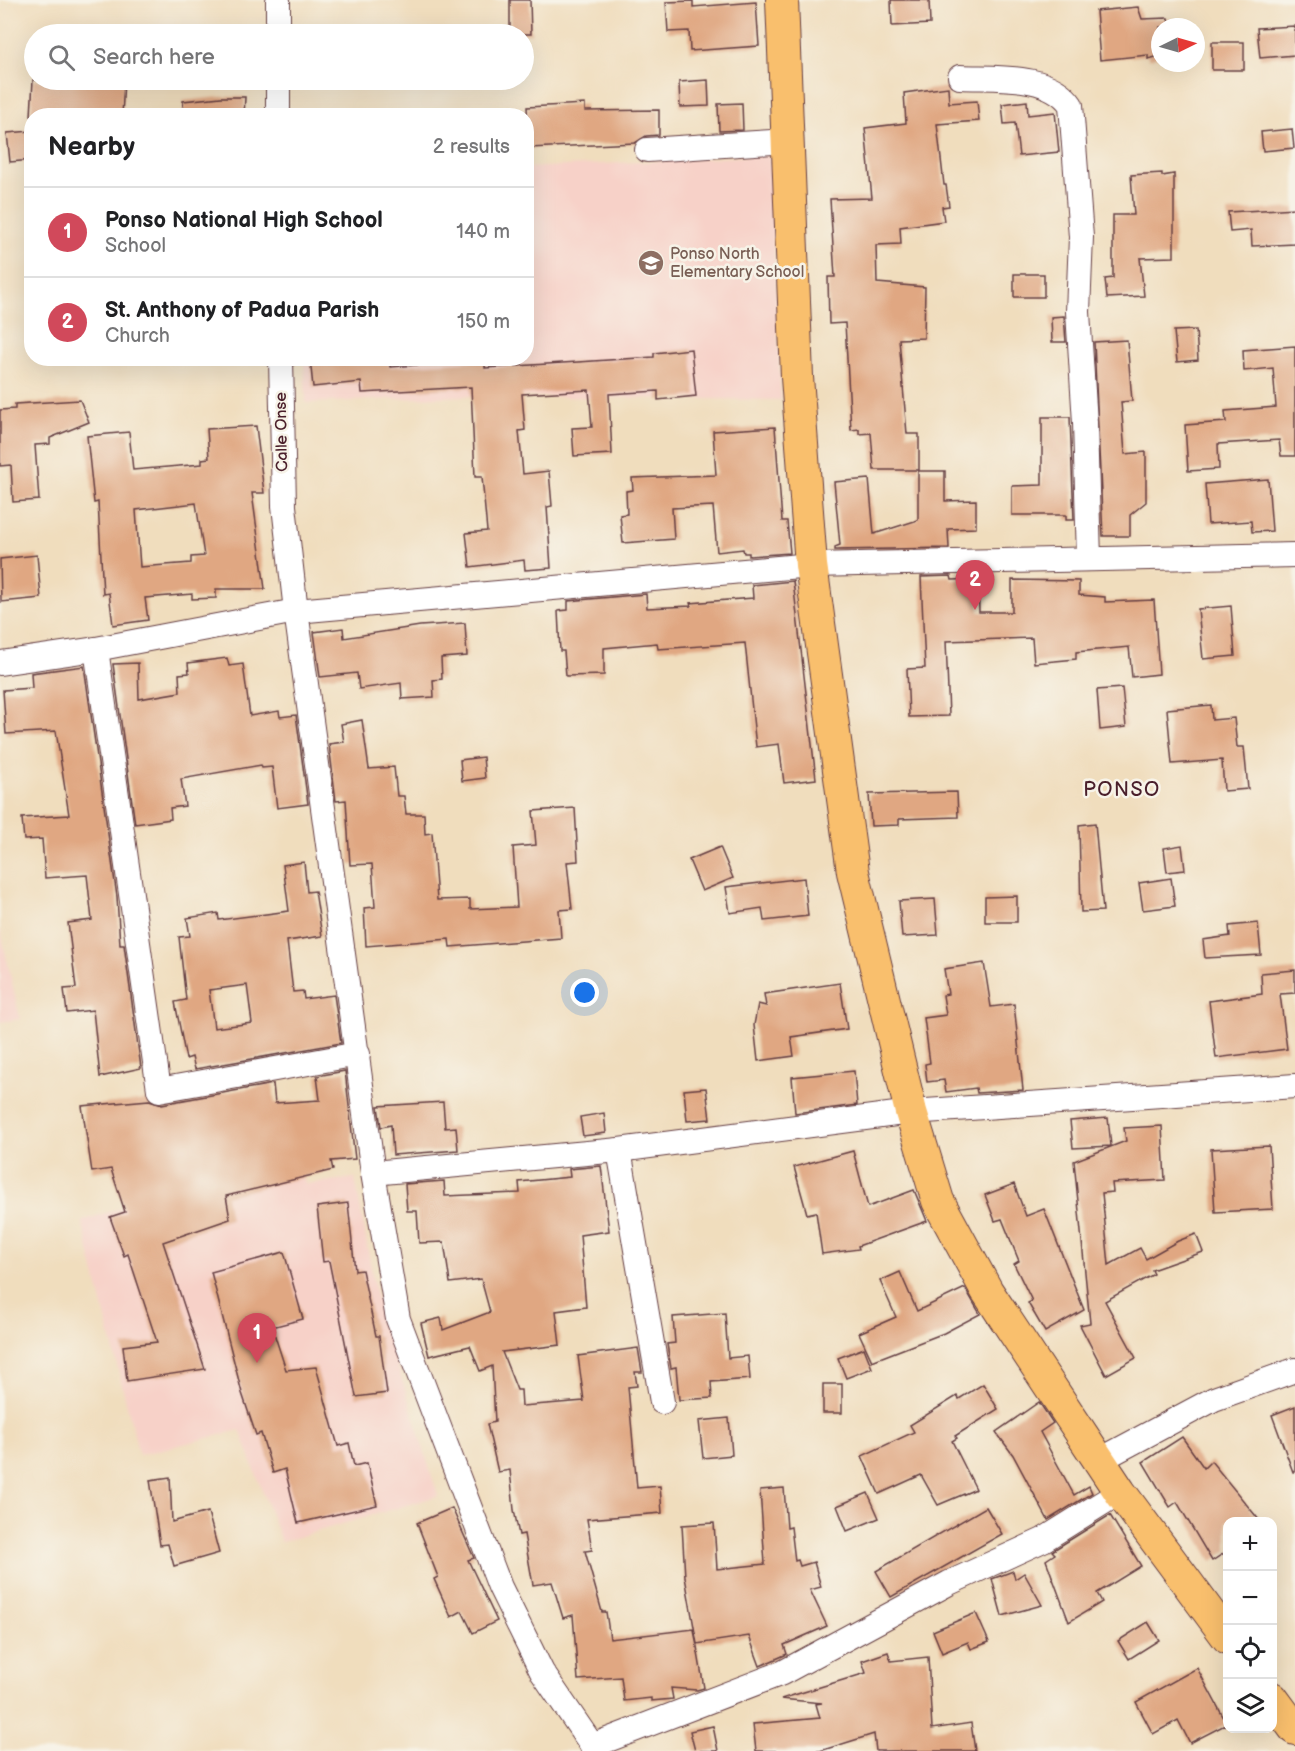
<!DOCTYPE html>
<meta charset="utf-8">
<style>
:root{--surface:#fff;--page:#f2f2f2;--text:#202124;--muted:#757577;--line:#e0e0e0;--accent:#d1495b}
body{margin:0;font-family:"Balsamiq Sans",sans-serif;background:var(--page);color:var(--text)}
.controls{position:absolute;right:18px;bottom:18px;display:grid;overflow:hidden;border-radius:12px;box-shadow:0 6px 24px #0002}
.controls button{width:54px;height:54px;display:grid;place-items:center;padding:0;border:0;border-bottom:2px solid var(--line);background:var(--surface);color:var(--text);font:30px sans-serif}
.compass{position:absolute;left:1151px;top:18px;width:54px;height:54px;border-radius:50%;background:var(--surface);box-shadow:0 6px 24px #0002;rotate:85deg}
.you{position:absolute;left:585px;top:993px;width:21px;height:21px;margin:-15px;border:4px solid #fff;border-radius:50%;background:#1a73e8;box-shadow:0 0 0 9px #1a73e833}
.badge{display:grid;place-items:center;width:39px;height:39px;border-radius:50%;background:var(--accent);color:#fff;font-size:20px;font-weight:700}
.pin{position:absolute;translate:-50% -50px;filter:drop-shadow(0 2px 3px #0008)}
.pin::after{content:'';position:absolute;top:32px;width:21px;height:18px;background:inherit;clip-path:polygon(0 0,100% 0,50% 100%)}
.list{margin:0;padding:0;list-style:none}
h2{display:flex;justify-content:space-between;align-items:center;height:78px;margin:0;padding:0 24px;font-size:26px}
h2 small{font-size:20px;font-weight:400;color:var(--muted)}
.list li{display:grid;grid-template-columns:39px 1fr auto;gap:18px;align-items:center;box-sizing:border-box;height:90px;padding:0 24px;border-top:2px solid var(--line)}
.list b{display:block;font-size:22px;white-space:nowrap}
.list p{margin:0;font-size:20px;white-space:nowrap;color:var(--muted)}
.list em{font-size:20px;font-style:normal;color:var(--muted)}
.icon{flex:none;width:33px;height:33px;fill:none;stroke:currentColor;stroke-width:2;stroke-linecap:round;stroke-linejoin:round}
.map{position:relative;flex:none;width:1295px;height:1751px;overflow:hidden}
.search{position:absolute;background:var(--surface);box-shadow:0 6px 24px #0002;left:24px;top:24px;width:510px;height:66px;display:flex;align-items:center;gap:15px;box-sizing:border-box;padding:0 21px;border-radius:33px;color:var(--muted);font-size:22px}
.panel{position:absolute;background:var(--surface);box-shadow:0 6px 24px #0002;left:24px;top:108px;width:510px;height:258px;border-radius:24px}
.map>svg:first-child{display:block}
.built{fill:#f7d1c8}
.building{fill:#e0a782;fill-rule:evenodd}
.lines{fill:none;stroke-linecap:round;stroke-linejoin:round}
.minor-casing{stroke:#633c41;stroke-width:26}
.major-casing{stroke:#633c41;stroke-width:34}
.minor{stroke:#fff;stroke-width:24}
.major{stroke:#f9bf6d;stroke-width:32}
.labels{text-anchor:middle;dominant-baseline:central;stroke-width:5;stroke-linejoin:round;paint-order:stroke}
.education-label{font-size:16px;fill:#785e54;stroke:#f7f3e8;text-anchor:start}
.street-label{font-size:16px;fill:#4a1f2b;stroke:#f7f3e8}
.quarter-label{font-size:20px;letter-spacing:1.5px;fill:#4a1f2b;stroke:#f7f3e8}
</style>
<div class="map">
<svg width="1295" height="1751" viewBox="0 0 1295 1751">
<rect width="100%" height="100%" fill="#f7f3e8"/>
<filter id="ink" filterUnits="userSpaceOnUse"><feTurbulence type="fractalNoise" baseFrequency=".0167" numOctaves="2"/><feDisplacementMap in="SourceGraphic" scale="12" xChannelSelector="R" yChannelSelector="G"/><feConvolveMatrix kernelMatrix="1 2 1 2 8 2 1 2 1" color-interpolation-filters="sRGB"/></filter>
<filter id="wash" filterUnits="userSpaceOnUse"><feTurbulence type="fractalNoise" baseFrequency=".008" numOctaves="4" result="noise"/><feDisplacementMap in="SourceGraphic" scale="24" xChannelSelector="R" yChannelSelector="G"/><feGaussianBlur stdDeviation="1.35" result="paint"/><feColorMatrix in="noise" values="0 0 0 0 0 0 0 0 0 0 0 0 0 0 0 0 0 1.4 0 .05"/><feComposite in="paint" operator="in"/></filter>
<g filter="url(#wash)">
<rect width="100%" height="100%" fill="#f0ddbd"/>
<g class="built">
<polygon points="770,155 781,400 464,396 306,403 304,359 526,358 527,168"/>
<polygon points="0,928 20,1019 0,1022"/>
<polygon points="291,1146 306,1184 355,1178 376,1295 438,1496 281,1542 240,1430 139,1455 82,1221 231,1171"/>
</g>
<g id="blocks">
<g class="building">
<polygon points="510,0 530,0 531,34 510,34"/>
<polygon points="891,0 929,0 930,24 892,26"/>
<polygon points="693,1 693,7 756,2 759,46 690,51 689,31 668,32 666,2"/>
<polygon points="1138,7 1142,19 1168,18 1170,27 1160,27 1160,56 1148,59 1148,55 1100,60 1096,11"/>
<polygon points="1295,26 1295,55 1260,58 1257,28"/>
<rect x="1212" y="42" width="32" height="28"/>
<polygon points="33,80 124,80 122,116 31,116"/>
<polygon points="708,80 709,106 680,107 679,82"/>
<polygon points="948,87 949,103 977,101 979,121 937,124 944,185 946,185 949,206 942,207 944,221 900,227 901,244 876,245 877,283 925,287 924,338 899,339 907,434 919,434 919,470 874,470 871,433 859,434 859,429 851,430 845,323 829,324 828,277 835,277 830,199 872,198 865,128 906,123 904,93"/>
<polygon points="221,97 245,97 244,116 184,116 183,101"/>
<polygon points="1027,101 1028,115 1055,112 1059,152 1019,156 1015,123 1004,124 1002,104"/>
<polygon points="742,103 743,130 719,131 718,104"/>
<polygon points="585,104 585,111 659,110 659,135 646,136 635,143 529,148 527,107"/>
<polygon points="1292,129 1294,148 1263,151 1261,132"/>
<polygon points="32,131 32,160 10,162 7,133"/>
<polygon points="1162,173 1162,176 1174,174 1174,257 1140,258 1144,296 1107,298 1105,279 1113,278 1113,215 1134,215 1131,175"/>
<polygon points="1295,208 1295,244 1252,246 1251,230 1230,232 1228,212"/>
<rect x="1014" y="274" width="30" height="23"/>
<polygon points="1064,316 1066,342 1052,342 1051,317"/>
<polygon points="1196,330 1198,360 1177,362 1174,331"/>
<polygon points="1127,340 1132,401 1121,402 1125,454 1146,452 1146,502 1130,515 1130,536 1103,536 1094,342"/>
<polygon points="1295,346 1295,456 1281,456 1279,440 1218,444 1219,469 1188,471 1185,425 1226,422 1225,411 1276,407 1273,368 1244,371 1243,350"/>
<polygon points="691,349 696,396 658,400 658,391 609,394 612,454 574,456 572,428 592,427 589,390 522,394 525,430 519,431 523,474 549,471 552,506 547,507 551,568 525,570 524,560 470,567 466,533 487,531 482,477 475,477 471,387 362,393 361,382 313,387 310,358 389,358 390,367 485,360 485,368 654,357 654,353"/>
<polygon points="80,400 89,422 50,438 50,444 35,445 39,500 13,502 11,465 0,466 0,410 15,409 15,404"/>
<polygon points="1042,417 1070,417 1074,520 1066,520 1066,515 1012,515 1012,486 1042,485"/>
<path d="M256,426L264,493H252L265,589H216V598L192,599V594L145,598L148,620L113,625L109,593L103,594L98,502L94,503L87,436L129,432L133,470L202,464V459L209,458L207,429ZM196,503L204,556L191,557V563L140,567L136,510Z"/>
<polygon points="775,427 782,521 787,521 790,553 749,556 749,553 744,553 743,549 717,552 713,506 672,508 674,539 623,543 620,515 627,514 626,491 633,490 632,478 716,475 713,431"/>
<polygon points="918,471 945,471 945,501 976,500 976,528 948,529 949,548 835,550 835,547 840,545 834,482 869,479 874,534 918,520"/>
<polygon points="1268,479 1272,531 1252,532 1251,521 1208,524 1205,484"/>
<polygon points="37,555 41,598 1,602 0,559"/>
<polygon points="951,576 952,580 978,579 979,612 1012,612 1012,580 1079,581 1079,595 1105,597 1105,602 1154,600 1159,674 1132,677 1129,647 1076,652 1076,659 1034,663 1032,638 946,641 949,716 909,717 907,669 925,668 921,577"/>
<polygon points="793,581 816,779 784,783 779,744 756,747 745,643 658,649 657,643 604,648 604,675 566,676 564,651 560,651 558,611 568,610 568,601 646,594 647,608 691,606 690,603 753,598 752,585"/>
<polygon points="1231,606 1235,656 1203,659 1198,609"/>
<polygon points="465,623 467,656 441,658 442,679 433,680 434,697 402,699 401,683 359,689 357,673 320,677 314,632 343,628 344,638 420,626"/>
<polygon points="227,658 229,666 243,664 250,716 279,711 280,717 296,715 308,804 277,808 272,767 262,768 261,765 181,779 185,806 170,808 171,819 135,824 113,664 138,663 139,699 180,692 179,674 189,673 188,663"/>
<polygon points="84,666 117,897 120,945 124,945 141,1068 100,1077 93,1010 67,1013 64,989 76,988 68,923 92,920 87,875 45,878 42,839 24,840 22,818 69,815 56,731 6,734 3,690 32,688 31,673"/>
<polygon points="1122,688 1126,727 1100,730 1097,690"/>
<polygon points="1211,705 1212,720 1234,718 1237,747 1244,747 1248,789 1224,791 1222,760 1172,764 1167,709"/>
<polygon points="362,720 369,769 394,767 397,796 404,796 406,814 424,814 425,834 432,833 437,900 470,899 470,909 517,907 513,847 536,845 533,811 575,808 578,861 567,862 572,909 559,910 561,938 450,947 449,939 366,946 364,908 375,907 372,864 350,865 346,800 336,801 329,744 344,742 341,724"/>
<polygon points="483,757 485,778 462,781 460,760"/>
<polygon points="957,792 958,817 899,819 899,825 871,826 869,794"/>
<polygon points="1095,823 1103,911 1081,912 1079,825"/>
<polygon points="1182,845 1185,870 1167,872 1164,848"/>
<polygon points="720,847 733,878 702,891 689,860"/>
<path d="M304,862L307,892L315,891L322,936L287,941L293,992L303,991L304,999L334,995L341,1043L195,1069L192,1057L186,1059L175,1002L186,1000L179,937L190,936L187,918L218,913L219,920L289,911L283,865ZM247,985L252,1023L214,1028L209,990Z"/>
<polygon points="804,878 808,916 764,921 762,908 730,913 726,887"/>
<polygon points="1171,878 1175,906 1143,910 1139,883"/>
<polygon points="1017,896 1017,922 985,922 985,897"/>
<polygon points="935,899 938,935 902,937 899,901"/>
<polygon points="1258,923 1261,955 1205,958 1203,940 1230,936 1229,926"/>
<polygon points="984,963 991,1007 1014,1004 1023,1090 977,1093 976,1088 946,1092 944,1080 927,1082 925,1064 930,1063 924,1018 946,1015 943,995 948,994 944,969"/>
<polygon points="1295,970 1295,993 1280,994 1287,1049 1216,1058 1209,1001 1262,994 1261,973"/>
<polygon points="840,983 847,1029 791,1037 794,1056 758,1061 754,1025 758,1004 766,1006 764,994"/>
<polygon points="345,1071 355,1159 331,1161 333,1170 226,1196 230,1219 163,1242 205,1369 127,1381 123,1346 157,1342 128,1254 124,1256 110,1217 125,1212 111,1169 92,1172 82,1106 149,1100 162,1104 273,1084 275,1103 320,1100 317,1076"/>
<polygon points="854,1071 857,1105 795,1113 792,1077"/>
<polygon points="706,1088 710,1119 687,1121 684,1090"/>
<polygon points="443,1102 445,1128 456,1127 458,1150 393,1155 391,1125 381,1127 378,1106"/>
<polygon points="604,1113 606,1133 583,1136 580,1117"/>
<polygon points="1108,1118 1111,1146 1073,1148 1070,1121"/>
<polygon points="1162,1126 1165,1180 1112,1183 1113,1192 1102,1193 1109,1265 1140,1248 1146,1259 1178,1241 1196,1234 1203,1252 1152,1270 1154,1274 1105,1301 1136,1358 1106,1375 1080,1325 1090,1323 1074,1161 1126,1141 1124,1128"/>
<polygon points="1269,1146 1273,1209 1215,1212 1211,1149"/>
<polygon points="853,1151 868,1207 914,1190 927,1221 858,1246 859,1249 822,1254 816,1212 807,1214 794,1167"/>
<polygon points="601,1166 609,1231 580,1235 586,1307 556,1311 560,1345 502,1352 517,1390 521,1390 522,1406 584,1401 578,1356 638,1348 642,1372 635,1372 637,1386 628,1387 637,1488 660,1486 662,1513 587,1519 592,1550 585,1551 602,1612 606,1612 610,1639 694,1629 704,1688 697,1690 671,1688 673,1699 651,1701 651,1698 624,1701 621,1677 578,1680 573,1615 563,1618 552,1582 533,1585 524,1534 519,1535 514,1510 510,1470 498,1472 487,1424 495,1422 492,1366 480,1371 470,1346 429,1356 421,1323 441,1318 443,1330 490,1312 481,1279 450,1283 444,1242 419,1243 417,1211 407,1211 405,1184 444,1181 445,1196 520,1193 519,1182 570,1177 569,1169"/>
<polygon points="1014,1184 1026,1216 1044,1209 1084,1310 1045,1332 1028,1303 1032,1301 1014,1264 1019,1261 1002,1219 995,1221 985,1195"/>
<polygon points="348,1203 355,1271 362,1270 376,1336 379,1336 387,1393 356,1397 329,1261 323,1262 317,1207"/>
<polygon points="284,1252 303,1319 272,1327 286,1370 316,1367 338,1446 349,1443 354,1466 367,1463 377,1505 298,1523 285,1469 273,1473 261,1433 256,1435 242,1393 211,1272"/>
<polygon points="900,1272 917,1311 965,1288 980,1314 944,1333 872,1361 859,1333 896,1317 880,1281"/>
<polygon points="725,1313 728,1358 748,1356 750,1379 711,1382 712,1398 679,1400 676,1367 671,1368 667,1344 675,1343 673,1317"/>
<polygon points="864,1348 872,1368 846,1378 838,1358"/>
<rect x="823" y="1384" width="19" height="29"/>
<polygon points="983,1384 998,1409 955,1436 957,1438 952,1441 976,1489 938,1505 921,1475 879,1494 862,1456 914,1432 910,1425 957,1396 959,1399"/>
<polygon points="1039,1402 1053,1423 1040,1432 1074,1495 1089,1486 1092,1493 1048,1520 1013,1455 996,1432"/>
<polygon points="1295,1406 1295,1472 1293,1472 1272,1415"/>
<polygon points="729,1418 732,1455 703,1458 699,1421"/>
<polygon points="1182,1437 1204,1468 1211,1461 1260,1521 1227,1521 1227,1551 1212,1561 1177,1502 1170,1507 1143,1462"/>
<polygon points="170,1477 172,1522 208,1512 219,1553 174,1566 168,1544 160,1545 150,1480"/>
<polygon points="784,1488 787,1528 791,1527 795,1561 798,1560 800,1566 814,1562 821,1587 810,1590 827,1626 784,1645 787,1654 760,1666 749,1636 697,1644 685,1577 682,1525 714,1523 717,1569 765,1564 760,1490"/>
<polygon points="868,1493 879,1518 847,1531 837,1506"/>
<polygon points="986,1507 1002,1534 891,1597 876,1571"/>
<polygon points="452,1508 474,1558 468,1560 497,1621 473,1633 462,1611 451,1617 434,1579 438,1577 417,1523"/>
<polygon points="1110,1515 1141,1566 1097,1593 1102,1602 1069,1622 1046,1560 1055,1554 1052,1551"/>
<polygon points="1013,1571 1015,1579 1024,1573 1042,1605 1002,1616 992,1579"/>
<polygon points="976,1613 989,1642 971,1649 968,1642 942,1653 933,1631"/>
<polygon points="1148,1622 1159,1640 1129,1659 1118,1641"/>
<polygon points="888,1652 891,1661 928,1657 932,1729 971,1723 975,1751 876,1751 874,1734 820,1751 756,1751 753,1724 820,1718 816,1704 822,1703 781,1699 866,1673 862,1661"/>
<polygon points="1197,1668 1227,1724 1190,1743 1178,1720 1153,1734 1136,1702"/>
<polygon points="713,1726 718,1751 695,1751 690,1731"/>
</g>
</g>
</g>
<g filter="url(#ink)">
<use href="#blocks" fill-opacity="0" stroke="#633c41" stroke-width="1.5"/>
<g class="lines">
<g class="minor-casing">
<g id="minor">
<polyline points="278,0 278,34"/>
<path d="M960,77C996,79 1049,73 1071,105L1081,237L1078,312L1085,423L1089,559"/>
<polyline points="278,80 278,116"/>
<polyline points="647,150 788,141"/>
<polyline points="281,358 284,506 296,611 373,1173 398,1319 500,1587 542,1672 596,1751"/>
<polyline points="96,649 159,1090 358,1054"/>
<polyline points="0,663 96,649 296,611 811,565 1295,555"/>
<polyline points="619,1150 662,1402"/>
<polyline points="373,1173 619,1150 911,1112 1295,1086"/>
<polyline points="1100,1460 1214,1399 1295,1370"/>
<polyline points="592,1746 782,1673 949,1583 1043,1540 1120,1492"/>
</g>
</g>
<g class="major-casing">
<g id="major">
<polyline points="782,0 797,377 811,565 853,872 911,1112 938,1201 987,1291 1120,1492 1228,1638"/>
<polyline points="1272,1698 1295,1729"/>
</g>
</g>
<use href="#minor" class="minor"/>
<use href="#major" class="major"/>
</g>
</g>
<defs>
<g id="school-disc" transform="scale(1.35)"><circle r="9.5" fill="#8d6e63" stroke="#f7f3e8"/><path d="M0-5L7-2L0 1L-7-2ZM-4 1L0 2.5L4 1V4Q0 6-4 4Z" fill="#fff"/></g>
</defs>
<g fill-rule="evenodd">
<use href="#school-disc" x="651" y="263"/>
</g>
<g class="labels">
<g class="education-label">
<text x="670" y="254">Ponso North<tspan x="670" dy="18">Elementary School</tspan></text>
</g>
<g class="street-label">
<text transform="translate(282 432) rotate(-91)">Calle Onse</text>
</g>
<g class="quarter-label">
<text x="1122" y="790">PONSO</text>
</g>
</g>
</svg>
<div class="controls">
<button>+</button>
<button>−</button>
<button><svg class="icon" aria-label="locate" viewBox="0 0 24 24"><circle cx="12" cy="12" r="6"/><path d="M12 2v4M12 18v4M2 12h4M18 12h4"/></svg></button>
<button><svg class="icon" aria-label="layers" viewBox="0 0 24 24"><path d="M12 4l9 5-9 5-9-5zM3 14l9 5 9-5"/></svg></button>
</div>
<svg class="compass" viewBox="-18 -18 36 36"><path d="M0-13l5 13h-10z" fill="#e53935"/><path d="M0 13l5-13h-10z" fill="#757577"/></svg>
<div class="you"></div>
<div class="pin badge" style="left:257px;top:1363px">1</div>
<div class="pin badge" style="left:975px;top:610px">2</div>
<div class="search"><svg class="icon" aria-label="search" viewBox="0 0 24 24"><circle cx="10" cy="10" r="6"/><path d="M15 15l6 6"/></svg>Search here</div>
<section class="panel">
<h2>Nearby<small>2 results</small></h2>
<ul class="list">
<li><span class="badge">1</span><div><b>Ponso National High School</b><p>School</p></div><em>140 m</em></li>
<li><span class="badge">2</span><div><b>St. Anthony of Padua Parish</b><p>Church</p></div><em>150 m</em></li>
</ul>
</section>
</div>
